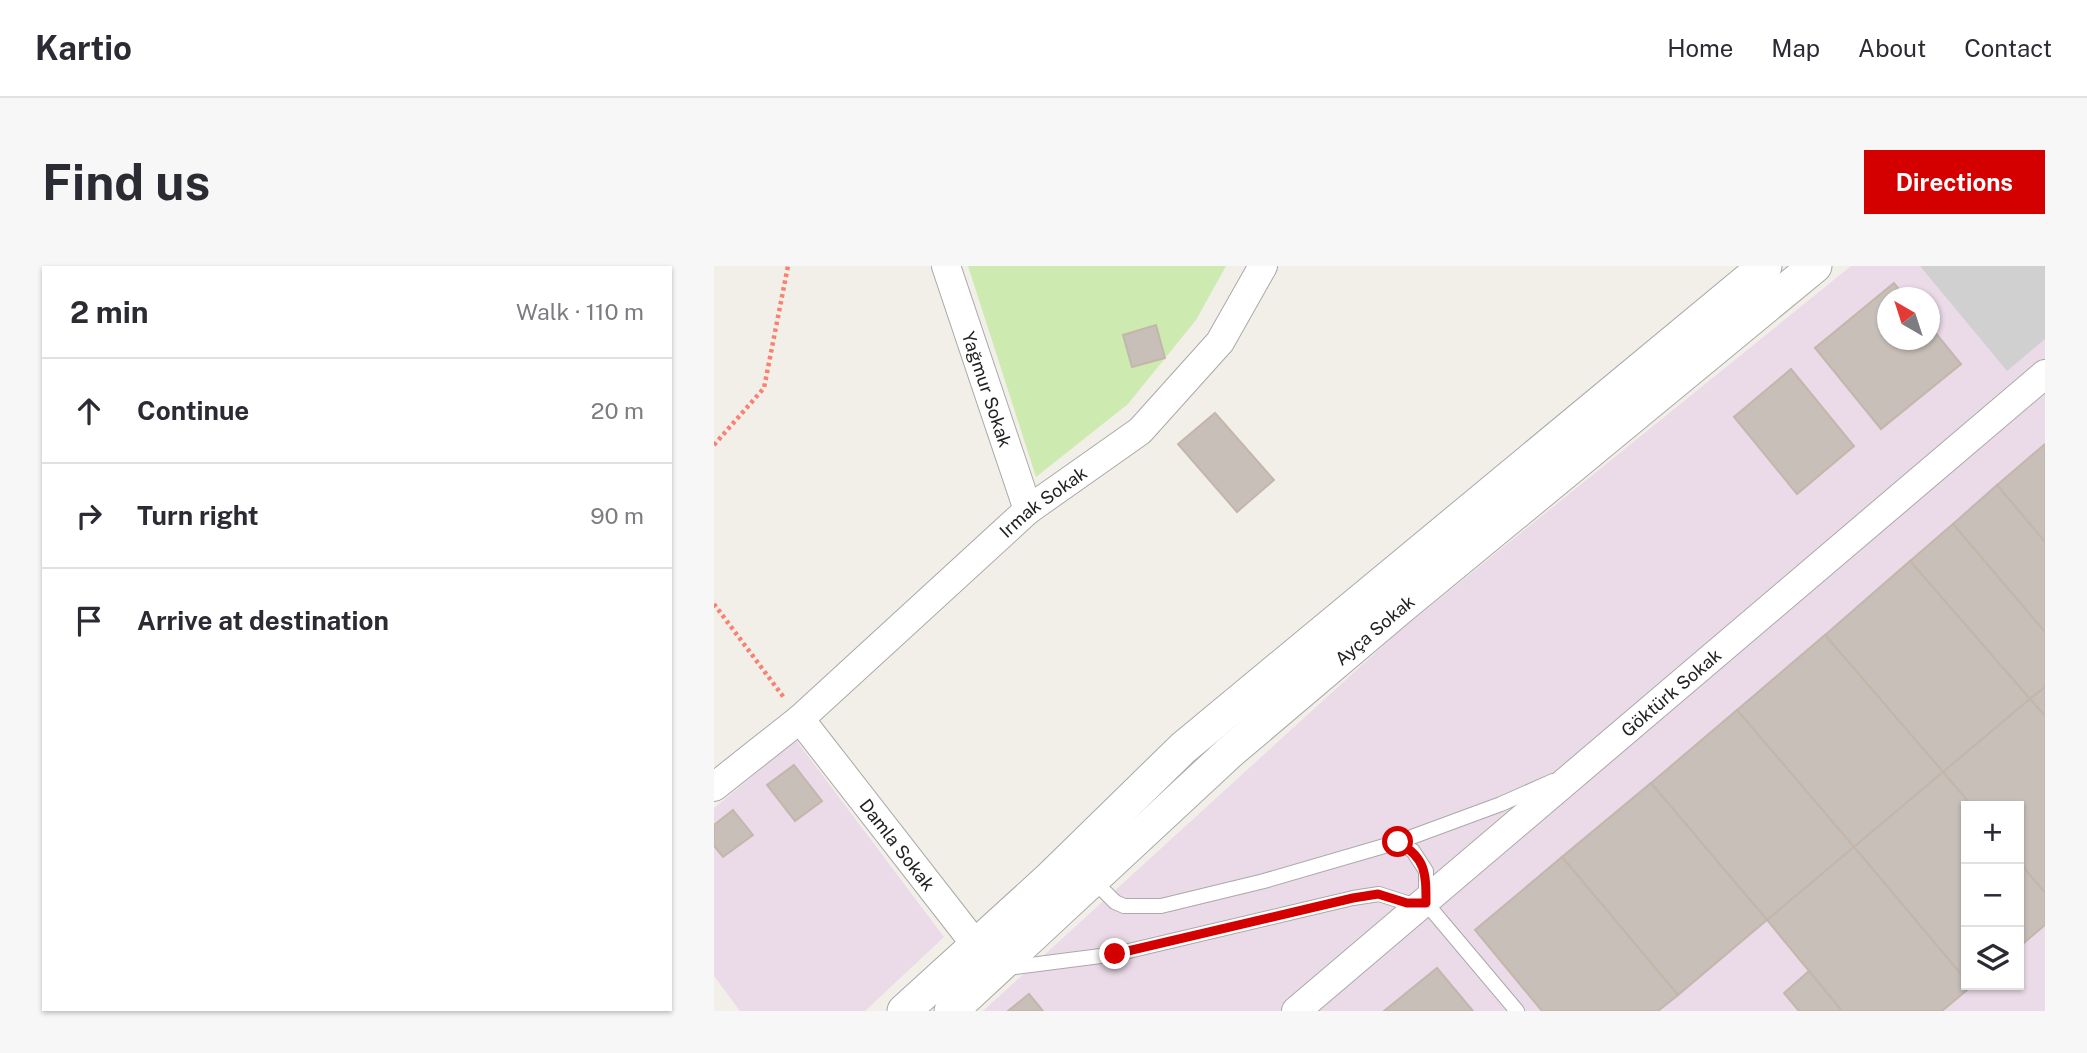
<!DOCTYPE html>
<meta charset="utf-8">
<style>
:root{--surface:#fff;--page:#f7f7f7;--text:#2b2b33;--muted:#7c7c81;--line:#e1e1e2;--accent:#d40000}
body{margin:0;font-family:"Public Sans",sans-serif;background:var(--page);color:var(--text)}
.controls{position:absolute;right:21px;bottom:21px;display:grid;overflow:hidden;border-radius:0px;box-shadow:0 2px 5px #0004}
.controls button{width:63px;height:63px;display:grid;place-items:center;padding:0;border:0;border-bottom:2px solid var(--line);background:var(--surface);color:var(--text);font:35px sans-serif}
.compass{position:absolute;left:1163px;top:21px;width:63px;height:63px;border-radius:50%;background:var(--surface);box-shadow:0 2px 5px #0004;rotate:321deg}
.stop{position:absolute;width:21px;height:21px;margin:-16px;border:5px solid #d40000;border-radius:50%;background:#fff}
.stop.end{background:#d40000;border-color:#fff;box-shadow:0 2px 7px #0008}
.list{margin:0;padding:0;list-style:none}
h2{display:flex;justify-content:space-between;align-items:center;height:91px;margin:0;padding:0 28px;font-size:30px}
h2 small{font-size:23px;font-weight:400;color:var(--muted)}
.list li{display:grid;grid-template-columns:46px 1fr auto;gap:21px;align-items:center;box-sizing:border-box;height:105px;padding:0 28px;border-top:2px solid var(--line)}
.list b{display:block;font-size:26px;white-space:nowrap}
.list em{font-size:23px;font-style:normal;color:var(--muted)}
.icon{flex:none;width:38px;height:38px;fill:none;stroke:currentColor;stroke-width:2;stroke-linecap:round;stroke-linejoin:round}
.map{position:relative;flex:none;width:1331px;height:745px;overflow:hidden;border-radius:0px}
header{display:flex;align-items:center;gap:42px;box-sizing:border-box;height:98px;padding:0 35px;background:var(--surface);border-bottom:2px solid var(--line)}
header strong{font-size:33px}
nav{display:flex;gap:38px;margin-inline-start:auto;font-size:24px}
.intro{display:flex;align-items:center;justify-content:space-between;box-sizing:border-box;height:168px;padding:0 42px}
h1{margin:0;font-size:49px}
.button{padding:18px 32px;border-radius:0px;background:var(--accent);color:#fff;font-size:24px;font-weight:700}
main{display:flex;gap:42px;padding:0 42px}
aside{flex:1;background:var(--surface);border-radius:0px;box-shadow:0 2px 5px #0004}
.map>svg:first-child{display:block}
.industrial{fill:#ebdbe8;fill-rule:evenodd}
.religious{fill:#d0d0d0}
.grass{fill:#cdebb0}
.building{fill:#c7bfb8;stroke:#c4b6ab;stroke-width:2}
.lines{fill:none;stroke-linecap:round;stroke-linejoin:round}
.service-casing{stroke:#a9a9a9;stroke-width:16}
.minor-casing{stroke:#a9a9a9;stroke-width:30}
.tertiary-casing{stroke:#a9a9a9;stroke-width:35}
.path{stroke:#fa8072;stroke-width:4.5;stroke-dasharray:3.5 3.5;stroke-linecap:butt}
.service{stroke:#fff;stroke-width:14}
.minor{stroke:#fff;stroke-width:28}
.tertiary{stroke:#fff;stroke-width:33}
.route{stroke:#d40000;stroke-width:9}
.labels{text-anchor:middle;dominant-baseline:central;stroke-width:5;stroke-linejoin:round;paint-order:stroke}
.street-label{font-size:18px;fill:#222;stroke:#fff}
</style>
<header>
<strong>Kartio</strong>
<nav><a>Home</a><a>Map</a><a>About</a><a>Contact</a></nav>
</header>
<div class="intro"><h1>Find us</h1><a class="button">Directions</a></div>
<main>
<aside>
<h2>2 min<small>Walk · 110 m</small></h2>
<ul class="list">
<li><svg class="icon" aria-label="ahead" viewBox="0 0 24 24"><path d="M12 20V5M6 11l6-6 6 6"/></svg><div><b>Continue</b></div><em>20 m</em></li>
<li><svg class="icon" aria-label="right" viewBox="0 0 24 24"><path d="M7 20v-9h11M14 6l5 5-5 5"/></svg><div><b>Turn right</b></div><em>90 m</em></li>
<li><svg class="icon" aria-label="arrive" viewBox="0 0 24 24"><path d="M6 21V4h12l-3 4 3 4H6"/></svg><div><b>Arrive at destination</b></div></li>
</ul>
</aside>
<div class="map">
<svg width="1331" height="745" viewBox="0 0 1331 745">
<rect width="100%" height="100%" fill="#f2efe9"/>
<g class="industrial">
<path d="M1137,0H1331V745H269L683,367ZM1174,32H1216V74H1174ZM1252,540H1305V719H1252Z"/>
<polygon points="82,474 230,671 151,745 26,745 0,710 0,542"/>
</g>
<polygon class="religious" points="1206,0 1331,0 1331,73 1293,105"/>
<polygon class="grass" points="254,0 512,0 482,54 414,138 322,211"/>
<g class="building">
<polygon points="1180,17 1192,32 1174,32 1174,74 1216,74 1216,60 1247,98 1167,163 1101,82"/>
<polygon points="442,59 451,92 418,101 409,69"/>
<polygon points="1077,103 1140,180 1083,228 1020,151"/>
<polygon points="501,147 560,214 523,246 464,178"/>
<polygon points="1331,178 1331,276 1283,219"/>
<polygon points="1283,219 1331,276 1331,366 1239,258"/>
<polygon points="1239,258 1331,366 1331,421 1316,433 1196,295"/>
<polygon points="1196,295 1316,433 1229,506 1111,369"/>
<polygon points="1111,369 1229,506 1140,581 1023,444"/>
<polygon points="1331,421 1331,450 1316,433"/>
<polygon points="1316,433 1331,450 1331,627 1305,596 1305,540 1258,540 1229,506"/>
<polygon points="1023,444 1140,581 1053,654 937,517"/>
<polygon points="80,499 108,535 81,555 53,519"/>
<polygon points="1229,506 1258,540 1252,540 1252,714 1140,581"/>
<polygon points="937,517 1053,654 964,729 848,591"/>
<polygon points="19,544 39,569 9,591 0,580 0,559"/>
<polygon points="1140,581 1252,714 1252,719 1258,720 1228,745 1128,745 1053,654"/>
<polygon points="848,591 964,729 944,745 828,745 761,664"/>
<polygon points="1305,596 1331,627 1331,659 1305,681"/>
<polygon points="723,702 759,745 670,745"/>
<polygon points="1095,705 1128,745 1085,745 1070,727"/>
<polygon points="315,728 329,745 294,745"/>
</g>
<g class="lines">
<g class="service-casing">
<g id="service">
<polyline points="684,576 787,538 839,515"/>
<polyline points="378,613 401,636 410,640 447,640 550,615 684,576 699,585 712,605 712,637 803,745"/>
<polyline points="293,702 402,688 639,632 665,628 693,637 708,637"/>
</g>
</g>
<g class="minor-casing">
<g id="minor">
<path id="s1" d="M232,0L314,244"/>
<path id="s2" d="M86,453L276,697"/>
<path id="s3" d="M0,521L86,453L314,244L426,165L506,76L549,0"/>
<path id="s4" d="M582,745L1331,108"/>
</g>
</g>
<g class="tertiary-casing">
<g id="tertiary">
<polyline points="190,745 335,613 469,482 1051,0"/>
<path id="s5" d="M237,745L517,485L686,342L1101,0"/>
</g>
</g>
<g class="path">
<polyline points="0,179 50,122 74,0"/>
<polyline points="0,338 71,433"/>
</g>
<use href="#service" class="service"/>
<use href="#minor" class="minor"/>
<use href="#tertiary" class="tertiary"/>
</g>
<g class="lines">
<path class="route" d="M401,688L639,632L664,628L693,637H712C712,607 712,592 684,576"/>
</g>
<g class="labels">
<g class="street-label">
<text stroke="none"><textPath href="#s1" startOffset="130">Yağmur Sokak</textPath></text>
<text stroke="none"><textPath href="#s3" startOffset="436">Irmak Sokak</textPath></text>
<text stroke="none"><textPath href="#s5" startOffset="570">Ayça Sokak</textPath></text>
<text stroke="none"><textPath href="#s4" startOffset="492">Göktürk Sokak</textPath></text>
<text stroke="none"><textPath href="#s2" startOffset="159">Damla Sokak</textPath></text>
</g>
</g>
</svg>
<div class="controls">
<button>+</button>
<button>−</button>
<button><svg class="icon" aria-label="layers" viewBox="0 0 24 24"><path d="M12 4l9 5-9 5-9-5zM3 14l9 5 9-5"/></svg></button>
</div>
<svg class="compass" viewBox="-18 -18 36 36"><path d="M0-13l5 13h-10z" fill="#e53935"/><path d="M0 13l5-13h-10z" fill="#7c7c81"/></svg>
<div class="stop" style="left:684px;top:576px"></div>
<div class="stop end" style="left:401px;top:688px"></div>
</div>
</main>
